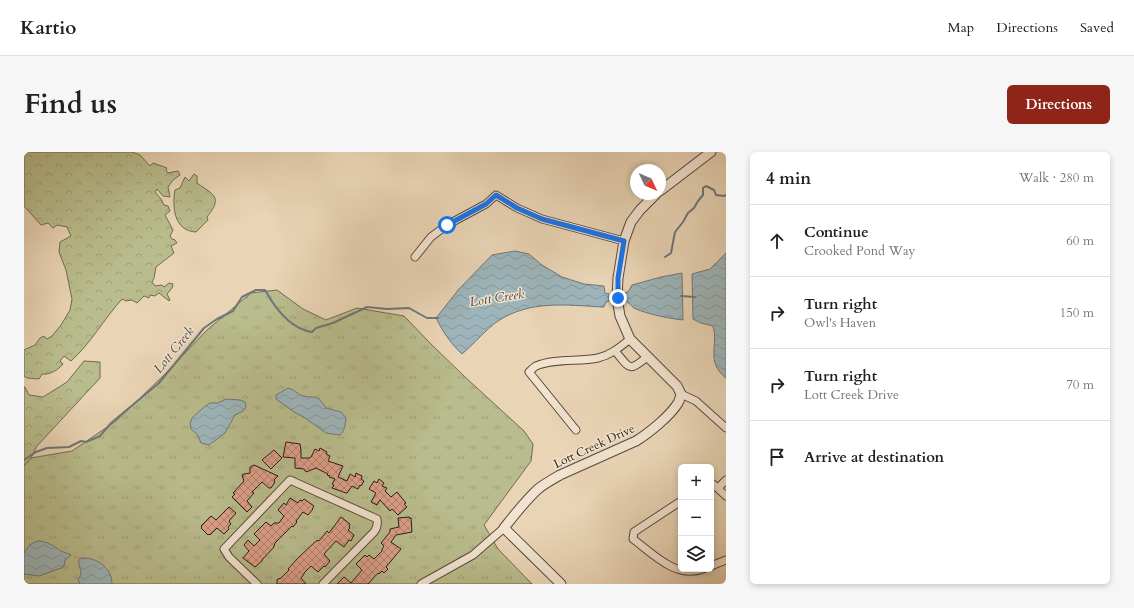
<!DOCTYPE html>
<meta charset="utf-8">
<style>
:root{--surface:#fff;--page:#f6f6f6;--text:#202124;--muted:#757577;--line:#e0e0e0;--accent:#8f2418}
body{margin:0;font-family:Cardo,serif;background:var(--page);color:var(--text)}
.controls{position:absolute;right:12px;bottom:12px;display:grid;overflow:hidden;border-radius:6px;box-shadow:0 2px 6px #0003}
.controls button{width:36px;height:36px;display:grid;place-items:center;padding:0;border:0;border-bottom:1px solid var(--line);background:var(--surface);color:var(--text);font:20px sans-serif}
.compass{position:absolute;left:606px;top:12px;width:36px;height:36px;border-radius:50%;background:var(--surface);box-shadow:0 2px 6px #0003;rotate:134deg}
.stop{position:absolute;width:12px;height:12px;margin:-9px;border:3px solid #1a73e8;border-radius:50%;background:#fff}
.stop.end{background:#1a73e8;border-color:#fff;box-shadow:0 1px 4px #0008}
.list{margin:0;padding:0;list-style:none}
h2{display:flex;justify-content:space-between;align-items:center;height:52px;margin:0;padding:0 16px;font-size:17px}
h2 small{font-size:13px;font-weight:400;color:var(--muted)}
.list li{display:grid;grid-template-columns:26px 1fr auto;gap:12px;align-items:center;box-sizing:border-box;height:72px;padding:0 16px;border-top:1px solid var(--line)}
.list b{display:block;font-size:15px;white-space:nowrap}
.list p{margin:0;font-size:13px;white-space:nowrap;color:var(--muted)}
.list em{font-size:13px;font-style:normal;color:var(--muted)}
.icon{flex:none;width:22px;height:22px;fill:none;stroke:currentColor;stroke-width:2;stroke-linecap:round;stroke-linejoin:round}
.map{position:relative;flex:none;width:702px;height:432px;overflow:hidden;border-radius:6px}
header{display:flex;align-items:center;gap:24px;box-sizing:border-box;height:56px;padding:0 20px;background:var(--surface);border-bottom:1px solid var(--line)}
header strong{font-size:19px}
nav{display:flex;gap:22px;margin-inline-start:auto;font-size:14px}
.intro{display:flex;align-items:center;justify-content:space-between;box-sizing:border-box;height:96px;padding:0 24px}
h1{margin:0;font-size:28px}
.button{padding:10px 18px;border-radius:6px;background:var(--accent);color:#fff;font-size:14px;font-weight:700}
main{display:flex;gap:24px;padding:0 24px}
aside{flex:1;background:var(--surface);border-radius:6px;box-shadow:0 2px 6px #0003}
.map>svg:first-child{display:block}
.grass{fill:url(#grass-tufts);stroke:#726b50}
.forest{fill:url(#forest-crowns);stroke:#726b50}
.water{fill:url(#water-waves);stroke:#6f7778}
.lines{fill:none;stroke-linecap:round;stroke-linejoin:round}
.stream{stroke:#6f7778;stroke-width:2}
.building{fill:url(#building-cross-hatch);stroke:#2b1a14}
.minor-casing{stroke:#5a483c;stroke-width:9}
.tertiary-casing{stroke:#5a483c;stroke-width:11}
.minor{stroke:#f1e3cf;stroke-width:7}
.tertiary{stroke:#f1e3cf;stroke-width:9}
.route{stroke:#1a73e8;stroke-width:5}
.labels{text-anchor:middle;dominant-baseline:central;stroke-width:3;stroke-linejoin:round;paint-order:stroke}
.street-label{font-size:12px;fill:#2b1a14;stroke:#f1e3cf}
.water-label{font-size:13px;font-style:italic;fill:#4d4846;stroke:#f1e3cf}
</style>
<header>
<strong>Kartio</strong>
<nav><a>Map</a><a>Directions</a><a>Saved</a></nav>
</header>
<div class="intro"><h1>Find us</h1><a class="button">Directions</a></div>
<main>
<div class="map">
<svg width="702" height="432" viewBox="0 0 702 432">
<defs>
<pattern id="grass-tufts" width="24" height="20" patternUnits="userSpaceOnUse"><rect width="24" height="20" fill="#b9bc8c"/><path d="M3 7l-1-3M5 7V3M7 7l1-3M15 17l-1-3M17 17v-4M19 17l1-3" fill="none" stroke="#9fa178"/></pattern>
<pattern id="forest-crowns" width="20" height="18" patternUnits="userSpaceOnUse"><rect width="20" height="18" fill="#b9bc8c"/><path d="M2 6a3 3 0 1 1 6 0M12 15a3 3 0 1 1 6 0" fill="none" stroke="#9fa178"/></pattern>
<pattern id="water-waves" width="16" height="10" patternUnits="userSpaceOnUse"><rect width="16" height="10" fill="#9db5ba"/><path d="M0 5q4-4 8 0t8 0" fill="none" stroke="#879b9f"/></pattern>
<pattern id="building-cross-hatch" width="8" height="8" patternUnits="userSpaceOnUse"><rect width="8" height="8" fill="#dc9f89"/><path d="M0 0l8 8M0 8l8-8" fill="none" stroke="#b3816f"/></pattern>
</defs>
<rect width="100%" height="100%" fill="#e9d4b5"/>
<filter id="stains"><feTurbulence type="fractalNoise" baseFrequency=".005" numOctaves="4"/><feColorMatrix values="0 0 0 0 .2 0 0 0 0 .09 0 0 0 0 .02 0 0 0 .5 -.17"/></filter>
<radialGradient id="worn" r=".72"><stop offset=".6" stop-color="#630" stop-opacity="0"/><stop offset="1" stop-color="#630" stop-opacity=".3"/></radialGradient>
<polygon class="grass" points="253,138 279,157 302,168 333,156 380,164 407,192 441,225 500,279 509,292 507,309 460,373 474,397 508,432 0,432 0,314 7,306 48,299 92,269 139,224 183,178 227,141"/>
<g class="forest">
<path d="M0,0H108L116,3L126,14L129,11L143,16L142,18L144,21L154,19L156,23L149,28L144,35L146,45L139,44L133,37L131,40L137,47L140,53L144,54L146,59L141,63L149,78L146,84L148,87L151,88L153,91L147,94L150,101L132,115L130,126L128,130L131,134L138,133L140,135L145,131L149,132L148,136L143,142L146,148L145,149L135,141L131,144L126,143L125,146L120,144L113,151L108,148L102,149L98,147C80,167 67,191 47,209L40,204L36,209L39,212C34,218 26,223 18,222L15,227L3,226L0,224V198L11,193L16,186L20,184L23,187L28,184L37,173L46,158L48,147L42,118L35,100L36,90L47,84L43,75L33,73L29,76L24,71L17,73L0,54Z"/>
<path d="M170,22L173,24V31C190,43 199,45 183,65L184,68L172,80C150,79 148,55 151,38L156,36L161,25L165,29Z"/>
<polygon points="60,209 76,210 76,226 13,294 7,306 0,314 0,235 1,235 5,243 19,245 43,230"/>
</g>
<g class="water">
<path d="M491,99L505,102L518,113L538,125L560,132L580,134L581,141L585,142V149L582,150L580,155H578C542,153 506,148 474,169C461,178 450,192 438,202C427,192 419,180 412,166L435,137L468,103Z"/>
<path d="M702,101V226C681,209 695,194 689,174L677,171L669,167L668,122L686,117Z"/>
<path d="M658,121L659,168C643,166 627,163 612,157C608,156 606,151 602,149V144L601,141L604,140L608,133L637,125Z"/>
<path d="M264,236C270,237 274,243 279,244C292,246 294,243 302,256L317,260L322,266C321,274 321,278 316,283L302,281L281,266L270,260L252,247V243Z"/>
<polygon points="202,247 216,248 221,250 222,255 219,259 211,263 201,281 185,293 177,291 173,282 167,277 166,272 168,266 179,256 186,251 194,251"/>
<path d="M16,389C27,391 29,394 37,399C41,401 44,401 47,403L41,408L40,414L37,416L15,424L0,422V402C3,394 8,390 16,389Z"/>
<path d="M57,406C73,405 88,416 88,432H56L54,427C61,421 53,414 55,408Z"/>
</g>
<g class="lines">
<g class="stream">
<polyline points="641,105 647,101 651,80 659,70 664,61 670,56 674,49 679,43 679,36 682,34 690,38 692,43 700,44 702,43"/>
<polyline points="657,144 671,145"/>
<path d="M0,308L12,300L23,296L45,295L57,289L62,290L76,284L87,271L135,231L180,176L193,167L209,159L218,145L232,138H241C251,156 267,177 288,180L292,176L309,171L343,155L363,157L385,156L403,166H414"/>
</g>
</g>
<g class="building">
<polygon points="262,290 276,292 277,299 277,306 285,306 287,305 291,297 295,299 296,296 303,300 302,302 306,304 304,309 319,314 314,325 323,329 326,322 331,325 332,321 338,324 337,327 340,329 337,334 336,333 334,337 328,334 323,341 322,341 308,336 310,333 308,332 311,327 305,325 306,324 303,323 304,322 292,316 282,320 280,317 271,316 271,306 259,305"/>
<polygon points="250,298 258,306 247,317 238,308"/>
<polygon points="230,313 254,324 250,328 251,330 247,336 245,336 238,330 228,340 230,341 223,349 228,355 223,360 208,345 211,342 209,341 220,329 218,323 220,322 226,321 226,315"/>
<polygon points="355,327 360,331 358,334 363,336 361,339 367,345 373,340 382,351 380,352 383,355 374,363 368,357 366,359 356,348 353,353 347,350 352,341 345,337 350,329 353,331"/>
<polygon points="266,346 274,351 276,348 278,349 280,347 290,354 288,357 289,357 284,363 279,360 272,369 273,370 269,375 268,374 251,391 250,394 250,395 238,408 238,409 231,415 219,406 225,399 220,393 224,388 230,394 236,388 230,382 242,370 247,374 250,371 255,371 260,364 254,358 260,351 262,353"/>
<polygon points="205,355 212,361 205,369 207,372 204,375 205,377 200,382 193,376 186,383 185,382 184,383 177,376 178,375 177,374 187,364 192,368"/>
<polygon points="317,365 326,372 325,375 326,376 324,378 330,383 327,389 325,388 320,395 312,389 300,402 306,409 301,415 300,414 294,420 287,414 280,421 280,422 277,426 282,432 253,432 253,428 254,427 257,426 265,418 264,417 274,406 291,390 294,388 295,389 303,379 305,381"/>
<polygon points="385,365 385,366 387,366 388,380 372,383 367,390 377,397 362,415 364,417 360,421 358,419 355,422 354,421 344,432 313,432 320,425 327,431 338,418 332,412 341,403 343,405 345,403 350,407 358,399 358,397 360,394 357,391 366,380 366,377 375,375 374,366"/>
</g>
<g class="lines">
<g class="minor-casing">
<g id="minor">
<polyline points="391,105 407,85 423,73 462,52 472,43 493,56 518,67 600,89"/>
<path d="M591,199C606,216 604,221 623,205"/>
<polyline points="657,242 672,249 702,276"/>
<path d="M552,278L505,220C507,218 510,215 512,214C531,206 555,210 574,206C587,203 596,195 606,187"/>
<polyline points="687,332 689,332 702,344"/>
<polyline points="694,336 702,328"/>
<path d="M657,349L610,380L609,387C629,402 652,427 679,417"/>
<polyline points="687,414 702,408"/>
<path d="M233,432L205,405L200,397L266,328L353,367C354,372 353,376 350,380L299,432"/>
<polyline points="397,432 449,403 480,376"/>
</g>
</g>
<g class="tertiary-casing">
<g id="tertiary">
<polyline points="636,39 687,0"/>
<path d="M537,432L480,376C491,362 501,349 514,337C520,332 529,327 536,323L612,289C625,281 646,264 654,251C656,248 656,245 657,242L653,234L606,187L596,164L593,146L594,126L600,89L607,70L616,58L632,42"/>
</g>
</g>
<use href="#minor" class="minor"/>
<use href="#tertiary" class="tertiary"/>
</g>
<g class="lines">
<polyline class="route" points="423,73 462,52 472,43 493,56 518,67 600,89 594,126 594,146"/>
</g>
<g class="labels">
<g class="street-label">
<text transform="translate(570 294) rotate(-25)">Lott Creek Drive</text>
</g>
<g class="water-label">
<text transform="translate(473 146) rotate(-9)">Lott Creek</text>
<text transform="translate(150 198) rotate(-51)">Lott Creek</text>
</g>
</g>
<rect width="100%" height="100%" filter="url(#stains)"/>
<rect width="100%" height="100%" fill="url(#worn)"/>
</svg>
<div class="controls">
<button>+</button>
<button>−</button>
<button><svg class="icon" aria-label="layers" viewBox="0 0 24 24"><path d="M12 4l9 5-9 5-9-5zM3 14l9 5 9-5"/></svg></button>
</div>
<svg class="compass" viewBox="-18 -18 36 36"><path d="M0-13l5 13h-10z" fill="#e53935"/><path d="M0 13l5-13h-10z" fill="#757577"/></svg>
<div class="stop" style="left:423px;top:73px"></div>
<div class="stop end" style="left:594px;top:146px"></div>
</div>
<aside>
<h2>4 min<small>Walk · 280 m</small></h2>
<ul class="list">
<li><svg class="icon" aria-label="ahead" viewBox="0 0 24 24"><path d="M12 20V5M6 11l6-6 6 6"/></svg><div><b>Continue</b><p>Crooked Pond Way</p></div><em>60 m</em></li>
<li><svg class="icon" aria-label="right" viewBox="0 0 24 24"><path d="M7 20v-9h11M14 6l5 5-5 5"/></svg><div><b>Turn right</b><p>Owl's Haven</p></div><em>150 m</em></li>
<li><svg class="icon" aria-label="right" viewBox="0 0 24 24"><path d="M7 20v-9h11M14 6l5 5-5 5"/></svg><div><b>Turn right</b><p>Lott Creek Drive</p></div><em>70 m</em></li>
<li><svg class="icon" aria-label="arrive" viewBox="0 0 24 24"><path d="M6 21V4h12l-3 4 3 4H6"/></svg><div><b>Arrive at destination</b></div></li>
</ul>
</aside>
</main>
